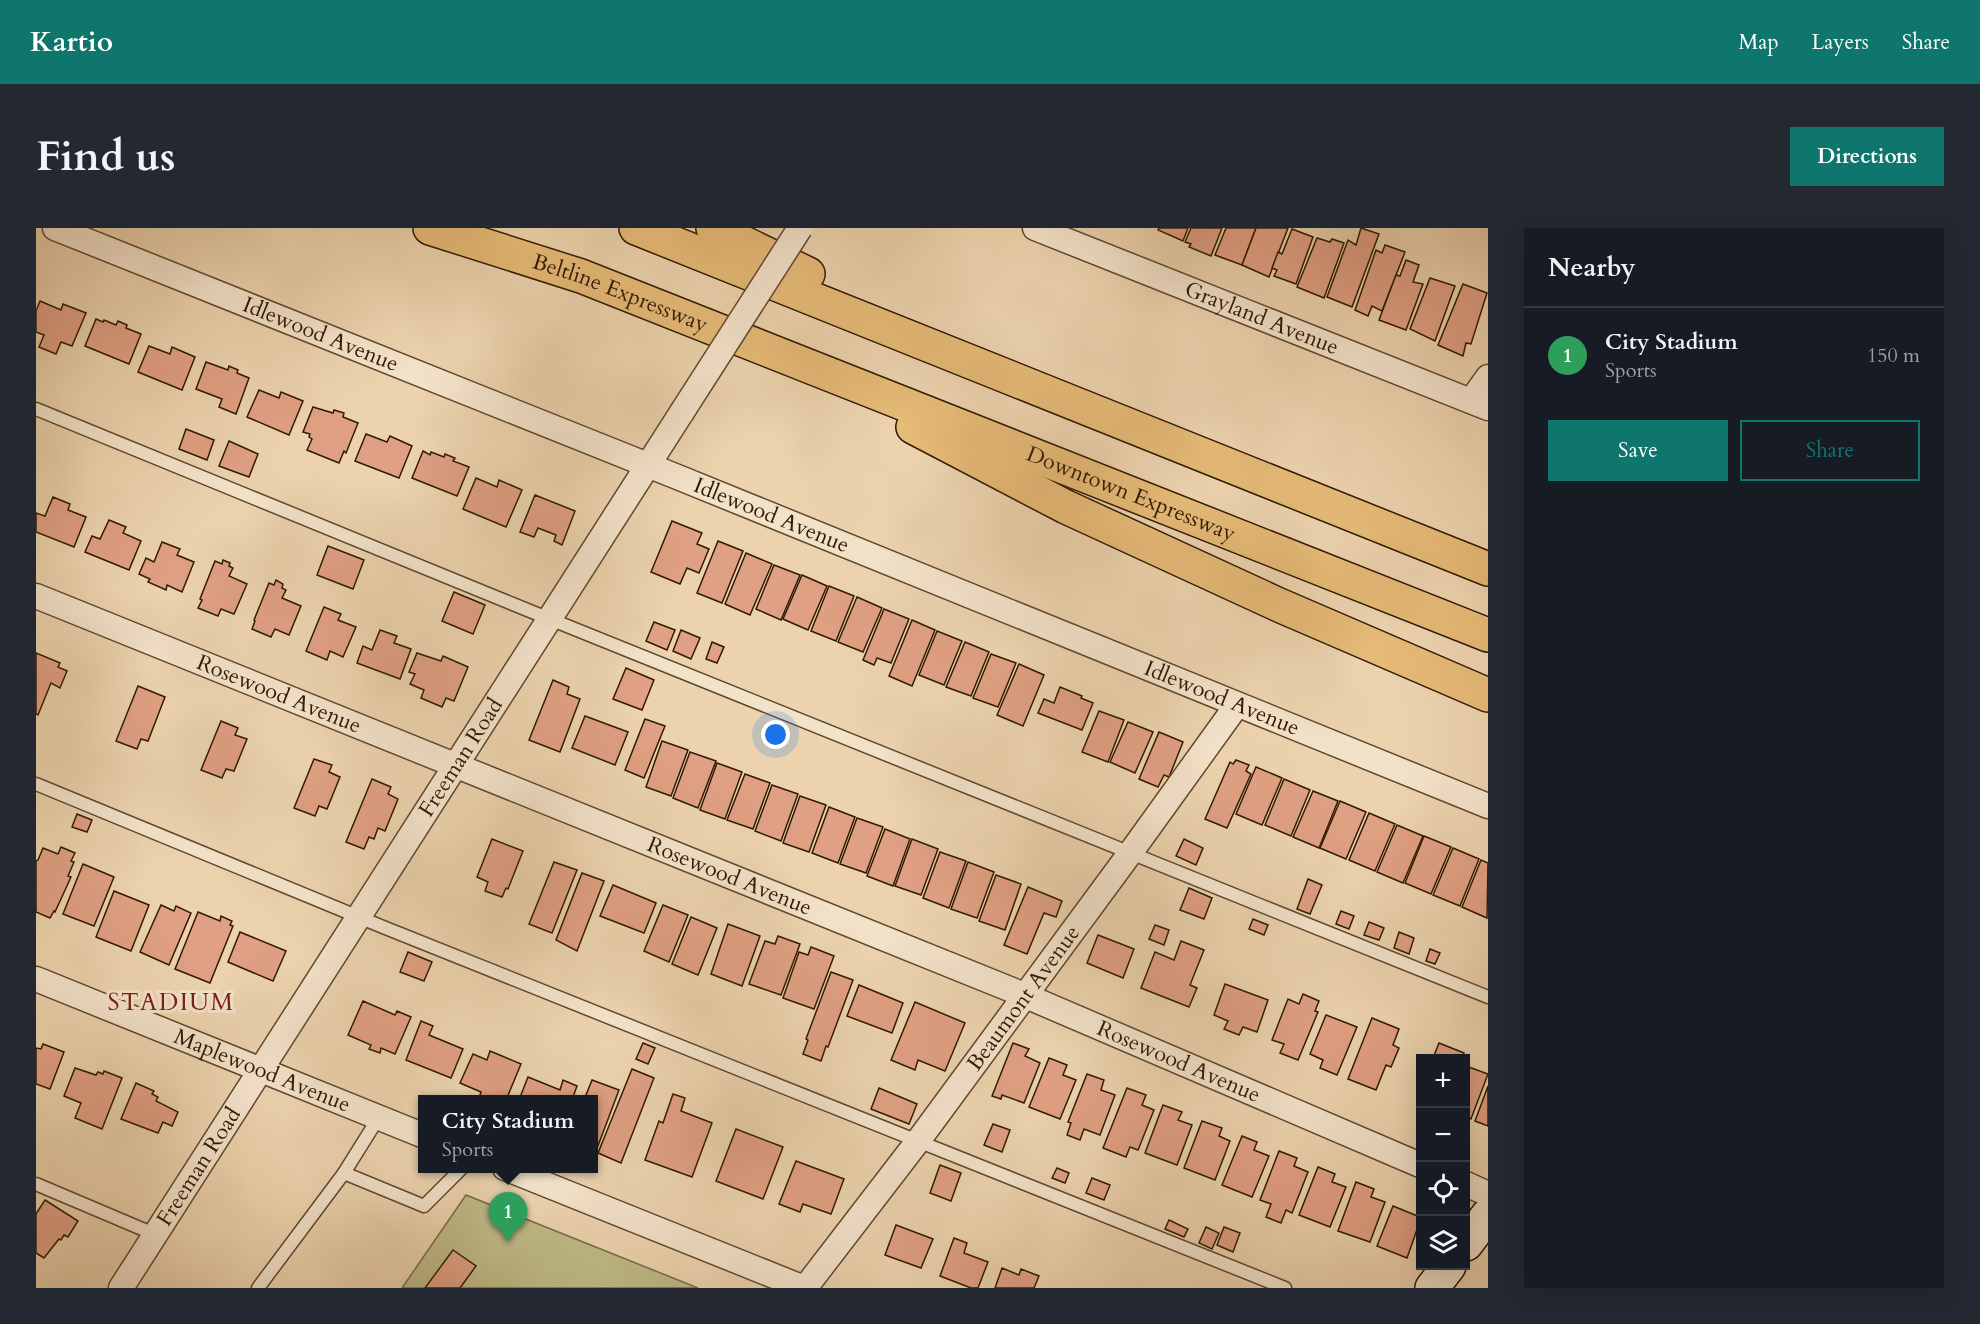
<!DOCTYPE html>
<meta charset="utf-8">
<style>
:root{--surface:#171b24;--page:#242831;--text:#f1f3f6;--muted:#9ea1a6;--line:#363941;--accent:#0f766e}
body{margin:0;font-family:Cardo,serif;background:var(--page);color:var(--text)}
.controls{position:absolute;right:18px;bottom:18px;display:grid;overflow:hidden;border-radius:0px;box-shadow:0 6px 24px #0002}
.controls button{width:54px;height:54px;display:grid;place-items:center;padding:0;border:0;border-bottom:2px solid var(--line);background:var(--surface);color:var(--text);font:30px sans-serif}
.you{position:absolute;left:740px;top:507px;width:21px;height:21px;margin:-15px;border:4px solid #fff;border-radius:50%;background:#1a73e8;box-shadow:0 0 0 9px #1a73e833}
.badge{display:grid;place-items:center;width:39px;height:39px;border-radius:50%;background:var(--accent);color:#fff;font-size:20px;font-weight:700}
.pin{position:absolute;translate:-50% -50px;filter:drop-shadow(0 2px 3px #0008)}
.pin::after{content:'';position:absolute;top:32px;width:21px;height:18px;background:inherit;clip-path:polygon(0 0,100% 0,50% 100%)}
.popup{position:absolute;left:382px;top:867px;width:180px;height:78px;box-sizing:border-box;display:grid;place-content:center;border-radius:0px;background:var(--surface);filter:drop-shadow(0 2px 4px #0005);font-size:20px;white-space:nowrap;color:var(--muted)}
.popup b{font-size:22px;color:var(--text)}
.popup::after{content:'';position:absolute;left:50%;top:100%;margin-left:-12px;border:12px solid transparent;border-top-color:var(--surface)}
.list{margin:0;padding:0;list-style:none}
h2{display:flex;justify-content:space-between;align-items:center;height:78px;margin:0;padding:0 24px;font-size:26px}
h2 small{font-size:20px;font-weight:400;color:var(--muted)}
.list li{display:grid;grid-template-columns:39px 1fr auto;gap:18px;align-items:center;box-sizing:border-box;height:96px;padding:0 24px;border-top:2px solid var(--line)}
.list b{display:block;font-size:22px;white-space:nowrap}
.list p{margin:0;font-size:20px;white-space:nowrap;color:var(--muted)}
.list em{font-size:20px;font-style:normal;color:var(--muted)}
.actions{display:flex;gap:12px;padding:18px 24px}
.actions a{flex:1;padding:14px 0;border:2px solid var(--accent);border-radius:0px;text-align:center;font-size:21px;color:var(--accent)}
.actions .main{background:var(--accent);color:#fff}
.icon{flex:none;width:33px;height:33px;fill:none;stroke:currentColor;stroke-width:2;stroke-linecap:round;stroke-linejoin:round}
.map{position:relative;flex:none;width:1452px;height:1060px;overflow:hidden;border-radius:0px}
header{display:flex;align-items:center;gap:36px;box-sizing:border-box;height:84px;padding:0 30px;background:var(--accent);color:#fff}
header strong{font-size:28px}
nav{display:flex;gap:33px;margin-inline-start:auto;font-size:21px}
.intro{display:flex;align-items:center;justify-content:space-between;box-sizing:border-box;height:144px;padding:0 36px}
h1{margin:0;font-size:42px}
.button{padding:15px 27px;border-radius:0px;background:var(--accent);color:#fff;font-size:21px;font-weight:700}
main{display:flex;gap:36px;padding:0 36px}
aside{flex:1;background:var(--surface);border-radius:0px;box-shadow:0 6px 24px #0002}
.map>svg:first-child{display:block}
.green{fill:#beba86;stroke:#776a44;stroke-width:1.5}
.building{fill:#e0a083;stroke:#301a01;stroke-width:1.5}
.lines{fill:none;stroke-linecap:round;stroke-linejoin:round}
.lane-casing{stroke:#5f482c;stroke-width:15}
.street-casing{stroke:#5f482c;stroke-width:27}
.secondary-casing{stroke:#301a01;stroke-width:36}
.highway-casing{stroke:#301a01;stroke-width:36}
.lane{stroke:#f3e2ca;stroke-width:12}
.street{stroke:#f3e2ca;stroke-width:24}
.secondary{stroke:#f3e2ca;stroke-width:33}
.highway{stroke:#e6ba77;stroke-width:33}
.street-bridge-casing{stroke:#5f482c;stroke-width:27;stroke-linecap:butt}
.street-bridge{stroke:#f3e2ca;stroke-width:24}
.labels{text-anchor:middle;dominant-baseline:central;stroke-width:6;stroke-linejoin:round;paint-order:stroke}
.street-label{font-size:22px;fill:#301a01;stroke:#f3e2ca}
.neighbourhood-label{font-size:24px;letter-spacing:1.5px;fill:#7a1f14;stroke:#f3e2ca}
</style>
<header>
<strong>Kartio</strong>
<nav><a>Map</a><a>Layers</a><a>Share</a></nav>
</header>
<div class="intro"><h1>Find us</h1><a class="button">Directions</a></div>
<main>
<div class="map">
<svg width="1452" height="1060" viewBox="0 0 1452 1060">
<rect width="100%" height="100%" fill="#ecd3ae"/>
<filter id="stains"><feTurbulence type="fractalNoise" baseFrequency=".00333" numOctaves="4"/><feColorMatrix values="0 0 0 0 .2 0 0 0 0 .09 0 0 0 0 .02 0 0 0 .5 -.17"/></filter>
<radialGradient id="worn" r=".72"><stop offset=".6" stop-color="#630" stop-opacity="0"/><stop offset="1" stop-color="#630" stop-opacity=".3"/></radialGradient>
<polygon class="green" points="430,967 662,1060 366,1060"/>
<g class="building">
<polygon points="1123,0 1152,0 1147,13 1122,2"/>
<polygon points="1155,0 1186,0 1175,28 1153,19 1155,16 1149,14"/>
<polygon points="1190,0 1220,0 1206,37 1179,27"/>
<polygon points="1220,0 1252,0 1233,49 1206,37"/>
<polygon points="1325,0 1343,6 1316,79 1291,69 1312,12 1320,17"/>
<polygon points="1256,1 1277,9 1260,56 1238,48 1241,42 1236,40 1242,24 1246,26"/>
<polygon points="1281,10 1294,14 1296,11 1308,15 1288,70 1261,59"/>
<polygon points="1349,17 1369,24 1346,83 1336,78 1332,88 1319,82 1340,22 1346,25"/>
<polygon points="1370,32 1383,37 1377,54 1387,56 1370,102 1343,92 1360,47 1364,48"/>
<polygon points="1394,50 1419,58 1399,113 1374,101"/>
<polygon points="1427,56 1451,65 1435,116 1430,115 1427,128 1402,117"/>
<polygon points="4,73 25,82 27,76 50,85 36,118 25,114 20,126 3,119 8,107 0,104 0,83"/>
<polygon points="60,91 67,94 68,92 80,97 82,93 91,97 90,100 105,106 93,136 49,118"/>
<polygon points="113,118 134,126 136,119 159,129 146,162 102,144"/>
<polygon points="170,134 192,142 193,138 202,142 201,145 213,150 200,186 183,179 186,171 160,161"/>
<polygon points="223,162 243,170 245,164 267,173 253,207 211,189"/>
<polygon points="277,179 297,185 298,182 308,185 307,189 322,195 310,225 308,223 303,235 271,222 276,211 273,209 274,206 267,204"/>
<polygon points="150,201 178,212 171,232 143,221"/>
<polygon points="330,206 351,214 354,208 376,218 363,250 319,233"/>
<polygon points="193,213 222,226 213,249 183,238"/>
<polygon points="387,223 394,227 395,224 408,229 409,226 419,230 417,233 433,239 421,268 376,250"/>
<polygon points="440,250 461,259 463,252 486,262 470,299 427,281"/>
<polygon points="499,267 539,283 526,317 518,313 520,307 502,300 498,309 484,304"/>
<polygon points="17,269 34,276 32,282 50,289 38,319 0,304 0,285 9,288"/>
<polygon points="73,292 90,299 87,305 105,313 93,342 49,324 56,308 64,311"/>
<polygon points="636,293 666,305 661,316 673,321 663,345 651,340 644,356 615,344"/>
<polygon points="682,313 707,323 686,375 661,365"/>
<polygon points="126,314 144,321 141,327 158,334 146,364 131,357 130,362 112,354 114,351 103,346 110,330 118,334"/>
<polygon points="292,318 328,332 317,361 281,347"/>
<polygon points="710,325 736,336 714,387 689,376"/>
<polygon points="187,332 194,335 193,338 197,340 193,348 211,356 198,386 185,381 182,388 162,380 166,372 164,371 179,333 186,336"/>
<polygon points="738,337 764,347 745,392 720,381"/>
<polygon points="766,347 791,358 772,402 747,391"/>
<polygon points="240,352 247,356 246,360 250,362 246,370 265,378 253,407 239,401 235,409 216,401 219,393 218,392 233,355 238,357"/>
<polygon points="793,358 818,368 800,413 775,403"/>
<polygon points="418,364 449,377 437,406 406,393"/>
<polygon points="821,369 846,380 827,424 802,414"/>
<polygon points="288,379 305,386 302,392 320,399 307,429 294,423 291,432 270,423"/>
<polygon points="848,381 873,391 855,435 841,430 838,437 827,432"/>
<polygon points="876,392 899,402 876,458 853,448"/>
<polygon points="618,394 639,402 631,422 610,413"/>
<polygon points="344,402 361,408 358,415 375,421 364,451 321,435 327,418 336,422"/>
<polygon points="645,402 664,410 655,431 637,423"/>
<polygon points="901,403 926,413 908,457 883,447"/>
<polygon points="676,414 688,419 681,435 670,431"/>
<polygon points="929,414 953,424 935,468 910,459"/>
<polygon points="0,425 24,435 22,439 31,443 24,460 15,455 2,487 0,486"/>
<polygon points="381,425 405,433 407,428 432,439 418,473 410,470 406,479 385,470 388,462 374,456 379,446 373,444"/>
<polygon points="955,426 980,435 962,479 937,470"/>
<polygon points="983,436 1008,447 987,498 961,487"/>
<polygon points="590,440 618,452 606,482 577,471"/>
<polygon points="517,452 533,459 531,466 544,471 524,524 493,512"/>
<polygon points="102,458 129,469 112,513 105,511 101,521 80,513"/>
<polygon points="1024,459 1046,468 1045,470 1057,475 1046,502 1002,485 1008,471 1018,475"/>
<polygon points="1063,483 1088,492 1072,534 1046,524"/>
<polygon points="549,488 592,504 579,537 536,520"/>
<polygon points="609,491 629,498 608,550 589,542"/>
<polygon points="185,493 202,500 199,507 211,511 198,543 190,541 186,550 165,542"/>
<polygon points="1092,494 1117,504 1099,545 1074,534"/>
<polygon points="1123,504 1147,514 1133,549 1128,547 1122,559 1103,551"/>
<polygon points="626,513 652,522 635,568 610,559"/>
<polygon points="654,524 680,533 662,580 637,570"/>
<polygon points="278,531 296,537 293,544 304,549 291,581 283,578 279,588 258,580"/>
<polygon points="1200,532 1213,537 1210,543 1215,546 1191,600 1169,591 1194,534 1197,536"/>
<polygon points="681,535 706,544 689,591 664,582"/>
<polygon points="1220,539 1246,550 1226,597 1200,586"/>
<polygon points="709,546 734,555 717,601 691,592"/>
<polygon points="336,551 355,559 352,566 362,571 349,603 342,600 338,611 333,609 328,621 310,614"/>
<polygon points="1248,551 1274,562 1255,608 1229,597"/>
<polygon points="736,557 762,566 745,613 719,603"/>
<polygon points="1277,563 1302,573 1283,620 1257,609"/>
<polygon points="764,568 790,577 773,624 747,615"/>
<polygon points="1304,573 1330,584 1310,631 1284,620"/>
<polygon points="793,579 819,589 802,635 776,625"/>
<polygon points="1333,585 1359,596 1339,643 1313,632"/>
<polygon points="41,586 56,592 51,604 36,599"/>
<polygon points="821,590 847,599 830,645 804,636"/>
<polygon points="1361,597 1387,608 1367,655 1341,644"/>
<polygon points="849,601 874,611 857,658 831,648"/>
<polygon points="1388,608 1415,619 1395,666 1369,655"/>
<polygon points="456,611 487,623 472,661 470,660 466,669 449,663 452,654 441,649"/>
<polygon points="876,611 902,621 885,667 859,658"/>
<polygon points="1148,611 1167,620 1160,637 1140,628"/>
<polygon points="25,619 39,625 35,633 38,634 32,648 35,649 19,684 18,683 14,690 0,684 0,633 2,632 7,620 22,626"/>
<polygon points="1417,620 1443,631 1424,678 1397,667"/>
<polygon points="904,624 930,633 913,680 887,670"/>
<polygon points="1445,632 1452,635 1451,690 1426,679"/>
<polygon points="518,634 541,642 516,705 493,696"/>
<polygon points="932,634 958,644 941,690 915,681"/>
<polygon points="47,636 78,649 58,698 27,686"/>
<polygon points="546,645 568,653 541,723 520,712"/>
<polygon points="960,647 985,656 969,702 943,693"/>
<polygon points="1272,651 1286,657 1274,686 1261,681"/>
<polygon points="577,657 620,675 608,705 564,688"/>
<polygon points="992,659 1026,673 1020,689 1008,685 991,726 968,717"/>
<polygon points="1153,660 1176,670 1168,691 1144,682"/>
<polygon points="78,663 113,677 95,723 60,709"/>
<polygon points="125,677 138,683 140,678 155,685 133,737 104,724"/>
<polygon points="627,677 652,687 633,734 608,723"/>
<polygon points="1305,683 1318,688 1313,701 1300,696"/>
<polygon points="162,684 184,693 185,688 196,693 194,697 197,698 174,755 139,741"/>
<polygon points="655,689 681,700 662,747 636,736"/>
<polygon points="1217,691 1232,697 1228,707 1213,701"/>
<polygon points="1333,694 1348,700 1343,712 1328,707"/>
<polygon points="692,696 724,708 706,758 675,746"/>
<polygon points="1119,697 1133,702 1128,717 1113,711"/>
<polygon points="204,704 250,723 237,753 192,734"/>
<polygon points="1363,704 1378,710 1373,726 1358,720"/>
<polygon points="1062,707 1098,721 1087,750 1051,735"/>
<polygon points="742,708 764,716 745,767 713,756 729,713 739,716"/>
<polygon points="1145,713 1168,722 1154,757 1161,760 1153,779 1105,760 1119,724 1138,732"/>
<polygon points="775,719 798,728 778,781 747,770 763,724 772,727"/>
<polygon points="1394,721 1404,725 1399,736 1390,733"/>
<polygon points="372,724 396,734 388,753 364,744"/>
<polygon points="795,744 817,752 792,819 790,818 785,833 767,826 772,812 770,811"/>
<polygon points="1189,756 1232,772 1221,804 1207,799 1203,807 1188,801 1192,793 1178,787"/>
<polygon points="823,757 867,775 856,805 811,788"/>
<polygon points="1267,766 1283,773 1279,783 1282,784 1262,832 1244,825 1248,816 1236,812 1252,771 1263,776"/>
<polygon points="327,773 359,787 361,783 375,789 359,826 345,820 344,825 333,821 335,817 312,807"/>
<polygon points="879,774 929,795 909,843 882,832 879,842 855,832"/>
<polygon points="1290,787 1321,799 1301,847 1284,840 1287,832 1274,826"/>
<polygon points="1336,790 1363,801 1357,817 1363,820 1355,839 1350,837 1340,862 1312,851"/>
<polygon points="385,793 397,798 393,807 427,821 415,850 370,832"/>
<polygon points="607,815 619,820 612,836 600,831"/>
<polygon points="977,815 993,821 989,828 1004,835 988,875 966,867 965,871 956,868"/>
<polygon points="1403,815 1428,825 1426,830 1397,830"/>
<polygon points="7,816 28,824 14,861 0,856 0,820 5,821"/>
<polygon points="454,823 485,836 470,872 457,868 455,872 444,867 445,864 424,855 437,826 451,832"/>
<polygon points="1013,830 1031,837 1027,847 1040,852 1024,891 993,879"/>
<polygon points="1430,838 1452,846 1435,891 1430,888"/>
<polygon points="39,840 60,847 62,844 67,846 68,843 86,850 66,901 39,890 45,875 28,868"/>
<polygon points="596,841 618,850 585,935 562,925"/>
<polygon points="1051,846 1068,852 1065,862 1079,867 1064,907 1048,901 1044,912 1031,907 1035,895 1032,894"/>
<polygon points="492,849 524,862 527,852 541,858 536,872 483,872"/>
<polygon points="556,852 583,862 560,923 558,922 558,872 548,872"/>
<polygon points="100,855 118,863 116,866 122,869 120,873 142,884 136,898 127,894 122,905 85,891"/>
<polygon points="1452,858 1452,898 1439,893"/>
<polygon points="843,860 881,876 873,896 835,881"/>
<polygon points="1091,860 1110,867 1106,877 1118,882 1102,922 1094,919 1090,929 1067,920"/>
<polygon points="637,866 649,870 645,883 676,895 656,949 609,932 623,893 627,895"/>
<polygon points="1127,877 1146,884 1142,892 1156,897 1141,937 1109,925"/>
<polygon points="1166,893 1186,900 1183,908 1194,913 1179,952 1148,940"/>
<polygon points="957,896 974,902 966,924 948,917"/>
<polygon points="700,901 747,919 727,971 680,953"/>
<polygon points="1206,908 1221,914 1218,922 1233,928 1216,969 1186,957"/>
<polygon points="1243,923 1261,930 1258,938 1272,944 1256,985 1250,982 1245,995 1230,989 1235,976 1224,972"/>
<polygon points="760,933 808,951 795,986 767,976 764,984 743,976"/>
<polygon points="904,937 925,945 915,973 894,965"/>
<polygon points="1282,939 1299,946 1296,954 1310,959 1294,999 1263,987"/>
<polygon points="1021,940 1033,945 1029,955 1016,950"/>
<polygon points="1056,950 1074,957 1068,972 1050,965"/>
<polygon points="1320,954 1338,961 1335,969 1349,974 1334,1014 1302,1003"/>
<polygon points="9,972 42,993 32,1009 28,1007 25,1012 23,1011 8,1030 0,1025 0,986"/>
<polygon points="1357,978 1384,989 1384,993 1371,1030 1341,1018"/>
<polygon points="1133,992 1152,1001 1148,1009 1129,1001"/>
<polygon points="860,997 897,1011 885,1040 849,1027"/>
<polygon points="1170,999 1183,1005 1176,1021 1163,1015"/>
<polygon points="1188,999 1204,1005 1197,1024 1181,1017"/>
<polygon points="918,1010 931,1015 928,1025 952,1034 942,1060 935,1060 904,1048"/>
<polygon points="417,1022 440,1038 424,1060 389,1060"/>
<polygon points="966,1040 983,1047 985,1041 1003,1048 998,1060 959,1060"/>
</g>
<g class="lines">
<g class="lane-casing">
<g id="lane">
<polyline points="0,181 489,381 1452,769"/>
<polyline points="0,556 347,699 1249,1060"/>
<polyline points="343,889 308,945 388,978 426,940"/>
<polyline points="0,956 118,1006"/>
<polyline points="222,1060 308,945"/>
</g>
</g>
<g class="street-casing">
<g id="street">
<path id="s1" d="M19,0L639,248L1452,578"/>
<path id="s2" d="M999,0L1452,180"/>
<polyline points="1435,173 1452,149"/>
<path id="s3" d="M0,368L976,762L1384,937"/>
<path id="s4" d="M0,751L386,907"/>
<polyline points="469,940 768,1060"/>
<polyline points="1430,956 1452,966"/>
<path id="s5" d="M85,1060L646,184"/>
<path id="s6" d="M769,1060L882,913L1095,624L1201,477"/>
</g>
</g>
<g class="secondary-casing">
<g id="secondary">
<polyline points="1430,1016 1452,987"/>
<polyline points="1396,1060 1413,1038"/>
</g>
</g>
<g class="highway-casing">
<g id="highway">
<path id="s7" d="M394,0L545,48L1452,407"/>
<polyline points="600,0 1452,341"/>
<polyline points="677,0 772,46"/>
<polyline points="877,199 1030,279 1243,377 1452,467"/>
</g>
</g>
<use href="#lane" class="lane"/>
<use href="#street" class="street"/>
<use href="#secondary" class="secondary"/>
<use href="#highway" class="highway"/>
<g class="street-bridge-casing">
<polyline id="street-bridge" points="646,184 764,0"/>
</g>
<use href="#street-bridge" class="street-bridge"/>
</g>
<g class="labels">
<g class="street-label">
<text stroke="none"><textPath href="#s7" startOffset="201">Beltline Expressway</textPath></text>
<text stroke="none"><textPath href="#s2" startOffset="244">Grayland Avenue</textPath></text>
<text stroke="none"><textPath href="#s1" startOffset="286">Idlewood Avenue</textPath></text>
<text stroke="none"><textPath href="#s7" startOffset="750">Downtown Expressway</textPath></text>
<text stroke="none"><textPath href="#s1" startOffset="772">Idlewood Avenue</textPath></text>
<text stroke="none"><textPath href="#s3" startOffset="262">Rosewood Avenue</textPath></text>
<text stroke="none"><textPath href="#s1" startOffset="1258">Idlewood Avenue</textPath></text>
<text stroke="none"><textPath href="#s5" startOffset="630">Freeman Road</textPath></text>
<text stroke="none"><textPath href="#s3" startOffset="748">Rosewood Avenue</textPath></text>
<text stroke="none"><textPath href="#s6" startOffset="363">Beaumont Avenue</textPath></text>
<text stroke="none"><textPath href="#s3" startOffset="1234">Rosewood Avenue</textPath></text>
<text stroke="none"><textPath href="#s4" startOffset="244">Maplewood Avenue</textPath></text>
<text stroke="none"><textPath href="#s5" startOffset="144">Freeman Road</textPath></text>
</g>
<g class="neighbourhood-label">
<text x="135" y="774">STADIUM</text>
</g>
</g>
<rect width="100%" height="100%" filter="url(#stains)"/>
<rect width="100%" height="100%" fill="url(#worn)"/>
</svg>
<div class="controls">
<button>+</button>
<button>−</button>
<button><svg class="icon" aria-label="locate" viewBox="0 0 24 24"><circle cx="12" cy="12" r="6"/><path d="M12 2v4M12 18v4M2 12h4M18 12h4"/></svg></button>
<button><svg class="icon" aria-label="layers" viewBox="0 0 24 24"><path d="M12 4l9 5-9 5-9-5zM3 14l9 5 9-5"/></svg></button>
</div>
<div class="you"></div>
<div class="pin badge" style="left:472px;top:1014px;background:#2e9e5b">1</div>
<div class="popup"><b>City Stadium</b>Sports</div>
</div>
<aside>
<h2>Nearby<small></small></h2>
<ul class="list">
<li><span class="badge" style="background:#2e9e5b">1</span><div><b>City Stadium</b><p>Sports</p></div><em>150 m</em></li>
</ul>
<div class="actions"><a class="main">Save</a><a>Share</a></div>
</aside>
</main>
